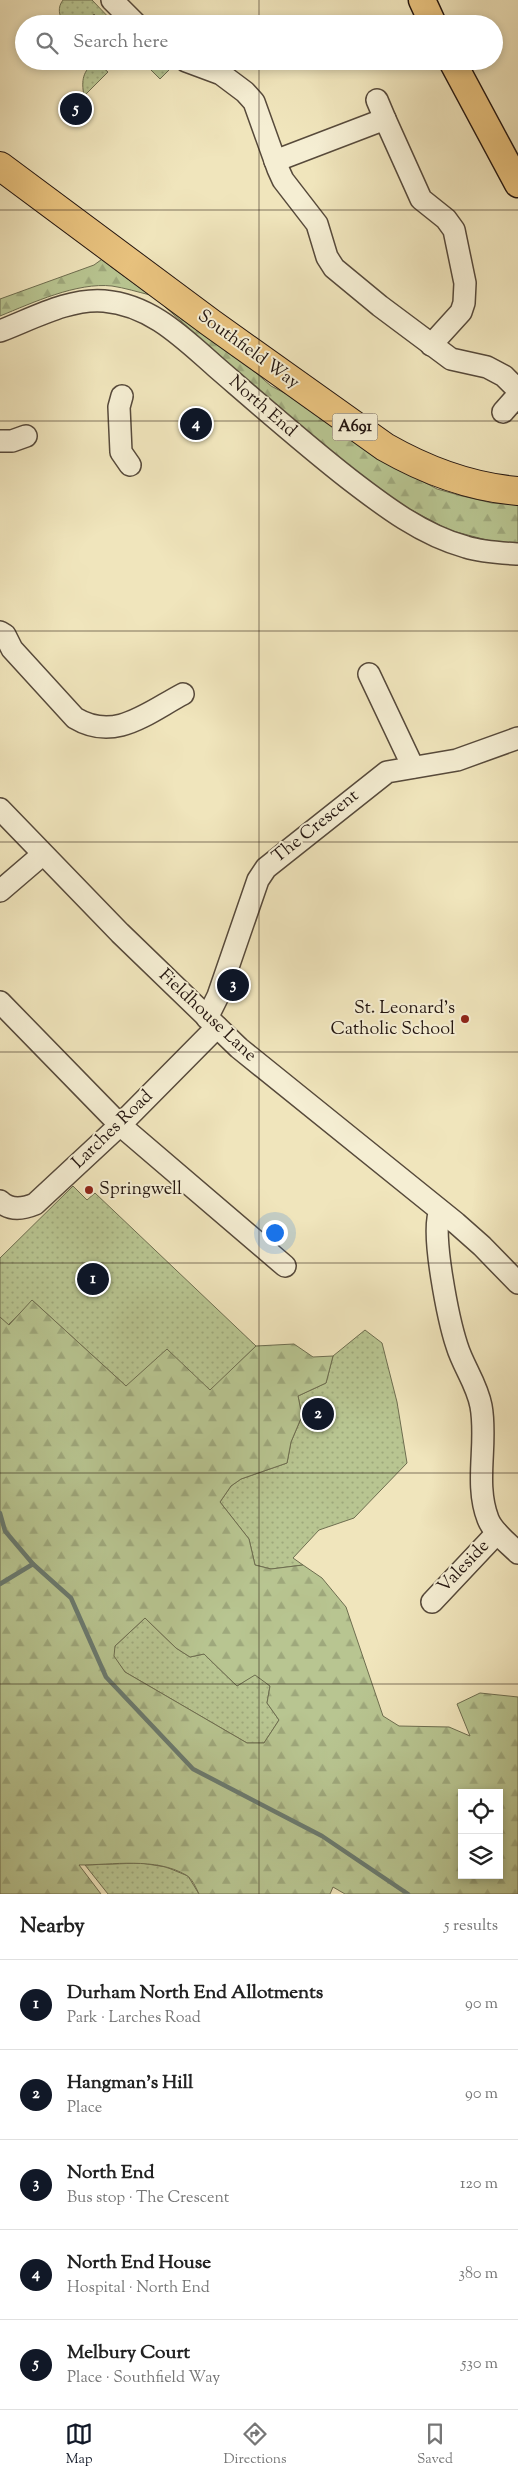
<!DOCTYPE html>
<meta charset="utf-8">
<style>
:root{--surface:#fff;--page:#f2f2f2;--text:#222;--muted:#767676;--line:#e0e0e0;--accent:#111827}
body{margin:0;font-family:"Sorts Mill Goudy",serif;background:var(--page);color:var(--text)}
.controls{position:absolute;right:15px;bottom:15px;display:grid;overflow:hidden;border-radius:0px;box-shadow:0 2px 8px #0003}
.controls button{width:45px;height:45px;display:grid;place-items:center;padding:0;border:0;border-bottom:1px solid var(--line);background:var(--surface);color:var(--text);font:25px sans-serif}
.you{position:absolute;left:274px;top:1232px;width:18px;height:18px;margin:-12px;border:4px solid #fff;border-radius:50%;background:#1a73e8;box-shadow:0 0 0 8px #1a73e833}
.badge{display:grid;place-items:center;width:32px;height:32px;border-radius:50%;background:var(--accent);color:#fff;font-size:16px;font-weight:700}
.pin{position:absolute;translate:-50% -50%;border:2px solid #fff;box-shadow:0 1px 5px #0006}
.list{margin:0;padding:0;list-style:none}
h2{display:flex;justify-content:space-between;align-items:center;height:65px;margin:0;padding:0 20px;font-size:21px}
h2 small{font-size:16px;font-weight:400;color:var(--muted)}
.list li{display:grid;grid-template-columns:32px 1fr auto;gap:15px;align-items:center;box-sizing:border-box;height:90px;padding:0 20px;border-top:1px solid var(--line)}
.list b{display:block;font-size:19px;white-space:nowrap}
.list p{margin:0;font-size:16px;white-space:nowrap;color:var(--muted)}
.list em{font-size:16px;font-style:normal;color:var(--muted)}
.icon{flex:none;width:28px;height:28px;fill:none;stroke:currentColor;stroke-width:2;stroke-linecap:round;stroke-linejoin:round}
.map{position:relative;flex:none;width:518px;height:1894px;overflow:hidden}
.search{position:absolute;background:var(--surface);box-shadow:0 2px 8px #0003;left:15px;right:15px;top:15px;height:55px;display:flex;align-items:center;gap:12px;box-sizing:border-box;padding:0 18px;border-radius:28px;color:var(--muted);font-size:19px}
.sheet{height:515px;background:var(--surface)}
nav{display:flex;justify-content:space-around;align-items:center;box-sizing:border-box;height:70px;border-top:1px solid var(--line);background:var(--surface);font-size:14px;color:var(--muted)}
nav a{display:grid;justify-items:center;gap:2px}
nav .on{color:var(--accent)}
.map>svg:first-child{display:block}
.grass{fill:url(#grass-dots);stroke:#6e6e50}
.forest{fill:url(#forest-firs);stroke:#6e6e50;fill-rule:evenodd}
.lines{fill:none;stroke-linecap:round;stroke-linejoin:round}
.stream{stroke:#6b7b70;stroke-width:4.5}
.minor-casing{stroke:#574a3b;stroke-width:24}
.major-casing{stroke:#241610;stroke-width:29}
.highway-casing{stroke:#241610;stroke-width:30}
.minor{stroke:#f5eed3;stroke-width:21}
.major{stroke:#e8c27e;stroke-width:26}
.highway{stroke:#e8c27e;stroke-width:28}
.grid{fill:none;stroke:#241610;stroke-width:1;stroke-opacity:0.55}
.poi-dot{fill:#8f2418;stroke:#f5eed3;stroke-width:2}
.labels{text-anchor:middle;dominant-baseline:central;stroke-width:4;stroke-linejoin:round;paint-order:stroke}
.shield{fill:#f5eed3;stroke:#63574a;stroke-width:1}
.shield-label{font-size:16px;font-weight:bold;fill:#241610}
.street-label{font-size:18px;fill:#241610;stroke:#f5eed3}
.poi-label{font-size:18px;fill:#241610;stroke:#f5eed3;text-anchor:end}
</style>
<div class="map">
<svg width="518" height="1894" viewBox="0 0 518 1894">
<defs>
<pattern id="grass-dots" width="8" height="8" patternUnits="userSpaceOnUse" patternTransform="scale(1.25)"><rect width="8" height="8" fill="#b8c591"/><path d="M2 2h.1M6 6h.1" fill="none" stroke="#9ea87c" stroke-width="1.8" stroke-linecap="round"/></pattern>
<pattern id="forest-firs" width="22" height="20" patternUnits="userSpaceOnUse" patternTransform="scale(1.25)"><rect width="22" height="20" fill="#b8c591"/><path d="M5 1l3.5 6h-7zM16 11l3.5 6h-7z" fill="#9ea87c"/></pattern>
</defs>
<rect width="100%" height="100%" fill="#f0e5bc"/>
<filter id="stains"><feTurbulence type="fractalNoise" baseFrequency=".004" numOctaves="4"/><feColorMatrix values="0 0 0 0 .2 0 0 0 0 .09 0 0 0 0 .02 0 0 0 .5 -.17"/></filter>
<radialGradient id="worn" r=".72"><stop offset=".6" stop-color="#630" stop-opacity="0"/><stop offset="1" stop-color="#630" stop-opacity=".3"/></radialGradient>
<g class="grass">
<path d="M63,0H92L115,24H104L94,14L83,24H64C59,15 57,8 63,0Z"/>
<path d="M95,61L108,72L84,96C81,79 83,72 95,61Z"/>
<polygon points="142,61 165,61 173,66 160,79"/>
<polygon points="73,1186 87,1200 95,1193 256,1346 210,1391 126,1386 33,1301 8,1325 0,1317 0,1258"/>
<polygon points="365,1330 382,1343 397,1402 407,1463 354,1518 319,1530 293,1558 303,1565 271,1569 255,1565 249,1539 220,1502 231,1486 241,1479 287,1463 291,1442 302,1416 298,1396 326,1383 333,1356"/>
<polygon points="145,1618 176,1648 190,1657 204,1654 237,1686 255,1674 270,1686 267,1703 279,1720 264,1743 247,1743 125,1672 113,1656 115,1646"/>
<polygon points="141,1863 166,1867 188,1876 199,1894 108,1894 85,1865"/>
</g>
<g class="forest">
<path d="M105,257L110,266L150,295C138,292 125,288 112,286C77,282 32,303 0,316V299L94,265Z"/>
<polygon points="164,306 196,325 231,351 271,386 304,403 407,473 437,489 462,496 492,503 518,505 518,543 494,542 449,530 389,498 287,415"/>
<path d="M32,1300L126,1386L167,1349L210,1390L256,1346L294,1344L313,1357L333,1356L326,1383L298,1396L302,1416L291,1442L287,1463L241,1479L231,1486L220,1502L249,1539L255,1565L271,1569L303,1565L322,1578L346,1607L383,1716L399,1726L449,1727L470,1736L457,1704L480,1693L518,1697V1894H345L333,1887L330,1894H199C196,1888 192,1878 186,1875C155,1857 113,1865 79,1865L101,1894H0V1317L9,1325ZM145,1618L176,1648L190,1657L204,1654L237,1686L255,1675L270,1686L267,1703L279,1720L264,1743H247L125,1672L114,1656L115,1646ZM462,1793H499V1875H462Z"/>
</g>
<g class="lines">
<g class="stream">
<polyline points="0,1513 5,1531 33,1564"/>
<polyline points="0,1584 33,1564 71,1598 106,1677 193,1769 322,1836 408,1894"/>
</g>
<g class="minor-casing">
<g id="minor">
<polyline points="112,0 136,24"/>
<polyline points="186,61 221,74 245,92 254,102 278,169 283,180 317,224 327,257 334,268 380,306 451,359 487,367 504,376 518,390"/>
<polyline points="377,100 385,119"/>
<polyline points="275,161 385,119 421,199 446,219 454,230 465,283 464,303 461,312 431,345"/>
<path d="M0,331C32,319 69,298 104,301C151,305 183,338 216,367C260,405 303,443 349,479C384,506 422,535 466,547C482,552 501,553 518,554"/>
<polyline points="122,396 119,407 121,452 130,465"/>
<polyline points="503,412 518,395"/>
<polyline points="0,441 12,441 26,436"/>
<path d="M0,632L5,635L12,649L75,718C115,742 147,713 183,694"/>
<polyline points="369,674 413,767"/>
<polyline points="0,809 120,933 239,1048 456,1223 482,1246 518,1283"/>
<polyline points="0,891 42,855"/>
<polyline points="0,1002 120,1125 285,1266"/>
<polyline points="207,1018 218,996 258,880 266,868 387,772 457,760 518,738"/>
<path d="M0,1201C10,1211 23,1209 35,1204L120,1125L217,1027"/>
<path d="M440,1211C430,1231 449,1322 457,1346C463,1366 477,1384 481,1406C488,1443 474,1483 488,1519C493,1532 508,1543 518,1553"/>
<polyline points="432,1602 497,1533"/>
</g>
</g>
<g class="major-casing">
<g id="major">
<polyline points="422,0 433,24"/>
<polyline points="452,61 518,184"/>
</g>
</g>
<g class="highway-casing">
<path id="highway" d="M0,166L211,323L385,447C427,471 469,487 518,491"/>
</g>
<use href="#minor" class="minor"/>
<use href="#major" class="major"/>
<use href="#highway" class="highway"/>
</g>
<path class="grid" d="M259,0V24M259,61V1894M0,210H518M0,421H518M0,631H518M0,842H518M0,1052H518M0,1263H518M0,1473H518M0,1684H518"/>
<g class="poi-dot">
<circle cx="465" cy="1019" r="5"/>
<circle cx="89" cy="1190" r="5"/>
</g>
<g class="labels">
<rect class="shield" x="332.5" y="413.5" width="45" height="27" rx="4"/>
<g class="shield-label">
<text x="355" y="427">A691</text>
</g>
<g class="street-label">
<text transform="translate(248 350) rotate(36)">Southfield Way</text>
<text transform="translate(262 407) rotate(41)">North End</text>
<text transform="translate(316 827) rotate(-39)">The Crescent</text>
<text transform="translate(207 1016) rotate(43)">Fieldhouse Lane</text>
<text transform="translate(113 1130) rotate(-44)">Larches Road</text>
<text transform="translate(464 1567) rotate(-46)">Valeside</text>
</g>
<g class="poi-label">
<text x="455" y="1009">St. Leonard's<tspan x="455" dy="21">Catholic School</tspan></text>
<text x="99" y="1190" text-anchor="start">Springwell</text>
</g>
</g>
<rect width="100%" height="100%" filter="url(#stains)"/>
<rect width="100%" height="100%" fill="url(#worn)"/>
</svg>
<div class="controls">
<button><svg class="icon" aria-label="locate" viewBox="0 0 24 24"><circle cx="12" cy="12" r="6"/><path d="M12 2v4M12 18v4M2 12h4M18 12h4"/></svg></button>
<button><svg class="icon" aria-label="layers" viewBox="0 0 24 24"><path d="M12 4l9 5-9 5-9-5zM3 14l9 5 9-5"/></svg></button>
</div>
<div class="you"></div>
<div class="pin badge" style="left:93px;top:1279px">1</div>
<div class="pin badge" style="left:318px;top:1414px">2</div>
<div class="pin badge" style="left:233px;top:985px">3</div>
<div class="pin badge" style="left:196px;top:424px">4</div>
<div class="pin badge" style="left:76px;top:109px">5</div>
<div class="search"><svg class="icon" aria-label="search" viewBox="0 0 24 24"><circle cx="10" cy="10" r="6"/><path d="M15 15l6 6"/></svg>Search here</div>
</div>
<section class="sheet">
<h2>Nearby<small>5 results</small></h2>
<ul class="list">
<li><span class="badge">1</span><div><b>Durham North End Allotments</b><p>Park · Larches Road</p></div><em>90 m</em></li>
<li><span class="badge">2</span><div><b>Hangman's Hill</b><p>Place</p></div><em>90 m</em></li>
<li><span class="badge">3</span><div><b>North End</b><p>Bus stop · The Crescent</p></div><em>120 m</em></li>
<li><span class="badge">4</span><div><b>North End House</b><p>Hospital · North End</p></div><em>380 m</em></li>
<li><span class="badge">5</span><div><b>Melbury Court</b><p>Place · Southfield Way</p></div><em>530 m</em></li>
</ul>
</section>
<nav>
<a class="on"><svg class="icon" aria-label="map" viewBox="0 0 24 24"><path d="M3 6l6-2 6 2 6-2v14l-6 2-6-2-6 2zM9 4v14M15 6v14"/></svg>Map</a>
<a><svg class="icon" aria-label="directions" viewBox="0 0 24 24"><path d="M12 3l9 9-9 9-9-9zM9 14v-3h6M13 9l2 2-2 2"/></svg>Directions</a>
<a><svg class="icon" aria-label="saved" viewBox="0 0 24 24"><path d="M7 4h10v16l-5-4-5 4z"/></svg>Saved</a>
</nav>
